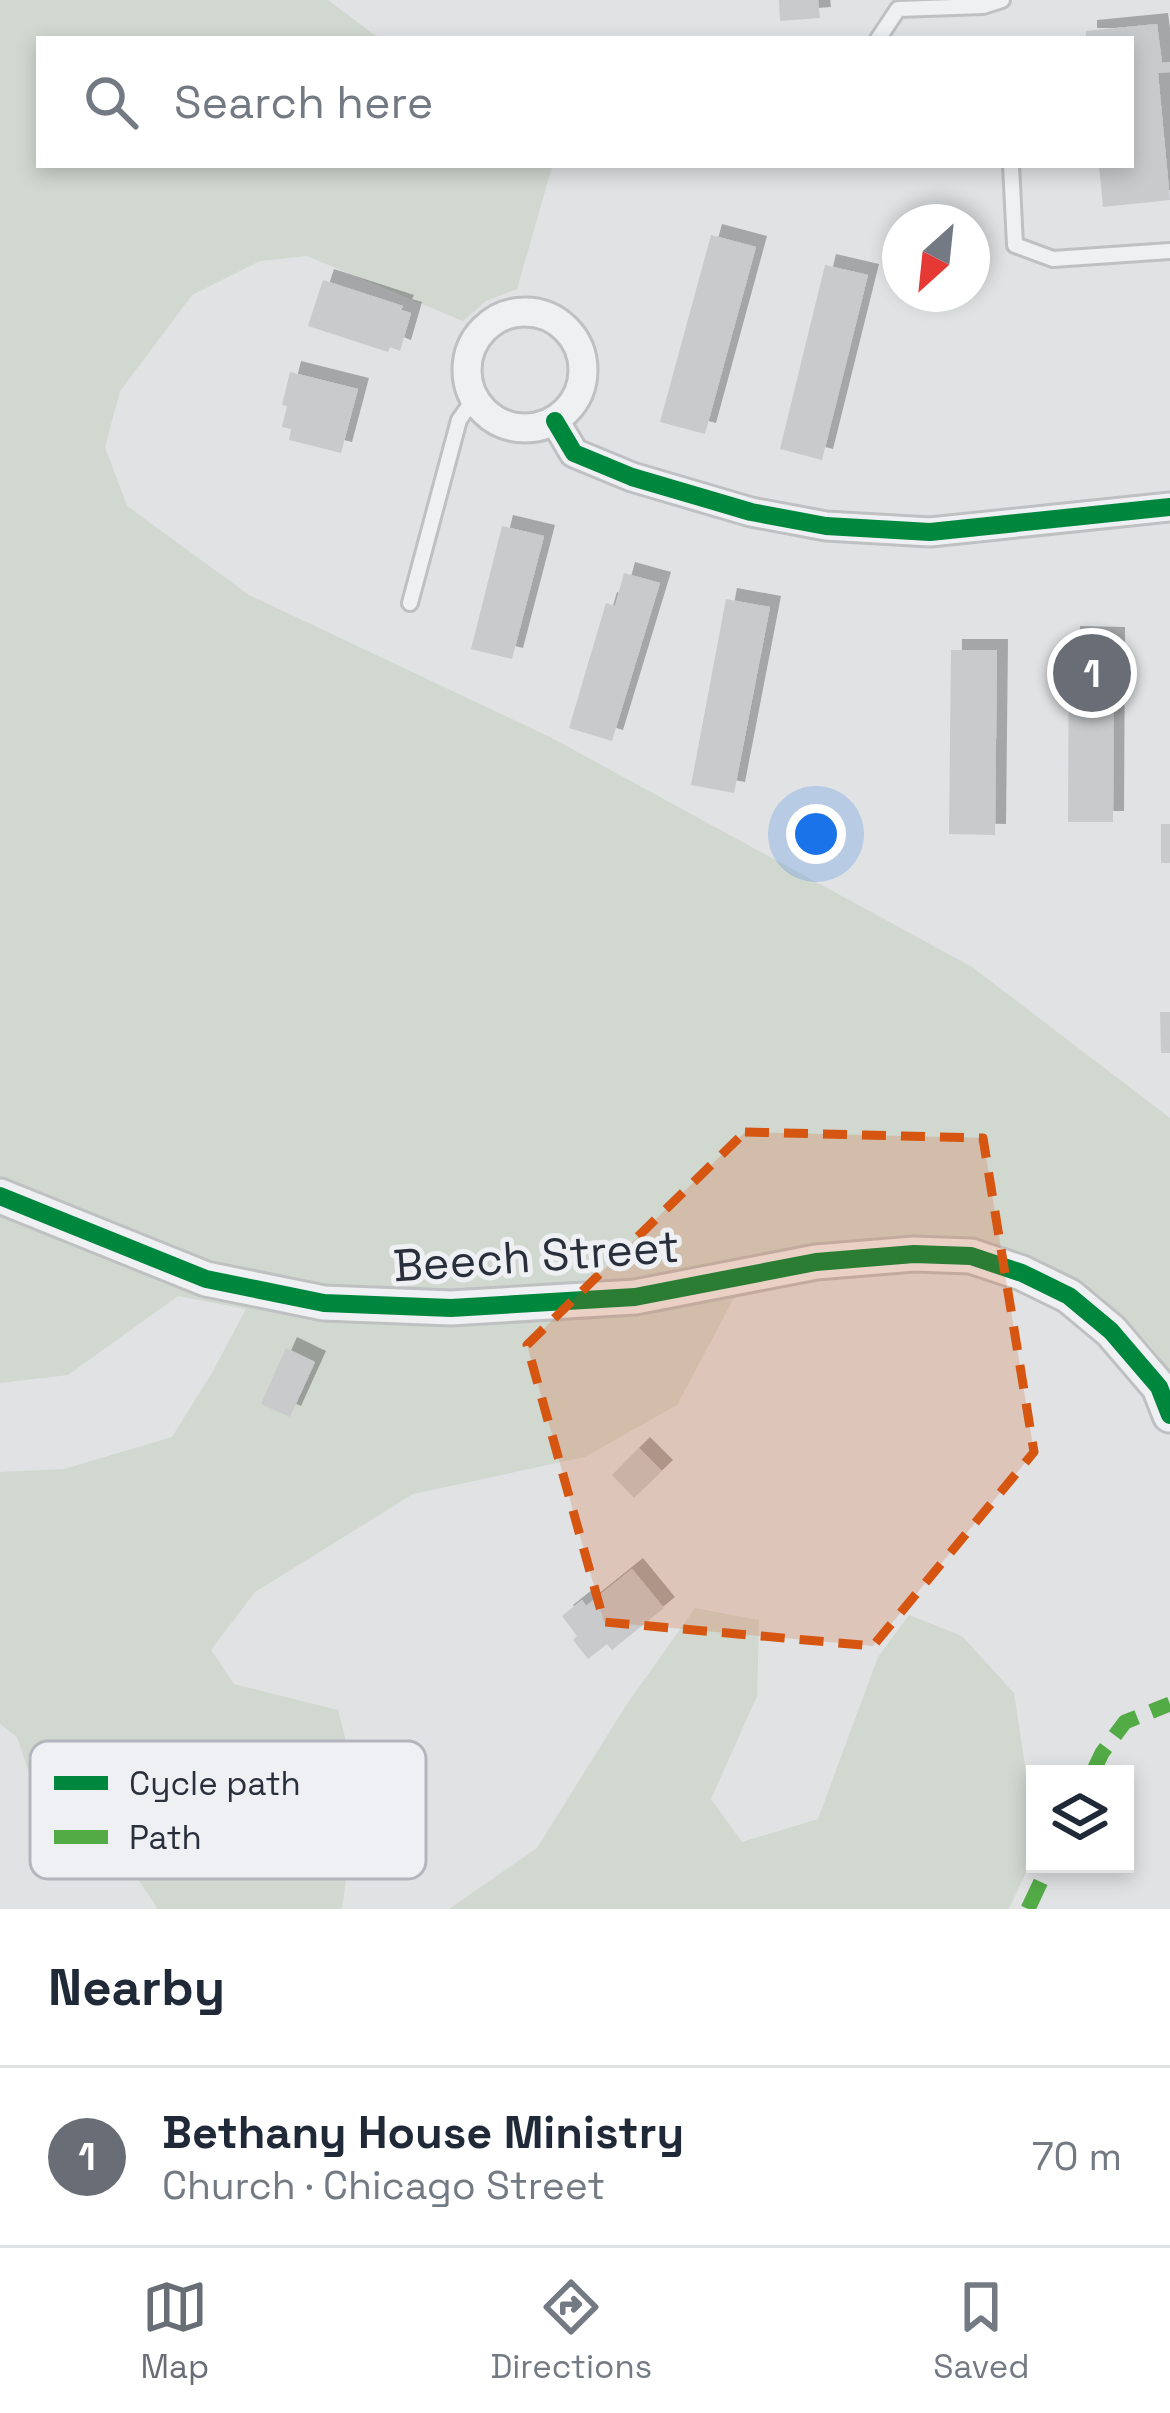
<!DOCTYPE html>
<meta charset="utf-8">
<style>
:root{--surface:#fff;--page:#f2f2f3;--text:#1f2937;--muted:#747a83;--line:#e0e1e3;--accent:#696e76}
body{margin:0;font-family:"Space Grotesk",sans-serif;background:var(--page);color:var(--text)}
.controls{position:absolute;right:36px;bottom:36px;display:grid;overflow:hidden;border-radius:0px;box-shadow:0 6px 18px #0003}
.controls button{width:108px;height:108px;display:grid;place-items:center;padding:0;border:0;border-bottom:3px solid var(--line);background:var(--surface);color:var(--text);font:60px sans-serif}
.compass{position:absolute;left:882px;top:204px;width:108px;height:108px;border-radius:50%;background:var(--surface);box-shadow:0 6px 18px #0003;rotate:207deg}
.you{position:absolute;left:816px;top:834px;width:42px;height:42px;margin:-30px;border:9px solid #fff;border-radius:50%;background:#1a73e8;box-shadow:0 0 0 18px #1a73e833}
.badge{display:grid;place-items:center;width:78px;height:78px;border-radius:50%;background:var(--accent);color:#fff;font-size:39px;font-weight:700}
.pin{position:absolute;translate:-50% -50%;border:6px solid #fff;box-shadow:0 3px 12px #0006}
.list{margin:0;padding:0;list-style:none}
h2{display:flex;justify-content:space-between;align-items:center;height:156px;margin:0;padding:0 48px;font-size:51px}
h2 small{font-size:39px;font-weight:400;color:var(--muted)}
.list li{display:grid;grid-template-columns:78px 1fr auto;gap:36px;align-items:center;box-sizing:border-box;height:180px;padding:0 48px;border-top:3px solid var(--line)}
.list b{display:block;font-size:45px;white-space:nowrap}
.list p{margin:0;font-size:39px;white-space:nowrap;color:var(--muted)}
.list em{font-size:39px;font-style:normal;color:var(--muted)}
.icon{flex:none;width:66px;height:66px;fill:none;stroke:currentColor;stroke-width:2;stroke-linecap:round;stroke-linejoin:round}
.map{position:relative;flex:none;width:1170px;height:1909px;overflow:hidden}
.search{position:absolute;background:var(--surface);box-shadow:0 6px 18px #0003;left:36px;right:36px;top:36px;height:132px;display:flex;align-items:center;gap:30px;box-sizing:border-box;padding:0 42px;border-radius:0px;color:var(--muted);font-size:45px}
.sheet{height:336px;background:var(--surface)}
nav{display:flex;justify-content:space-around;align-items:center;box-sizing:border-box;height:168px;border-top:3px solid var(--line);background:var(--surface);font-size:33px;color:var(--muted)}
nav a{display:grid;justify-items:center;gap:6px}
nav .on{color:var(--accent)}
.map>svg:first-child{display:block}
.green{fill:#d0d8d0}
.building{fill:#c8cacc;filter:url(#shadow)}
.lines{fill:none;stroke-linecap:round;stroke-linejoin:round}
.service-casing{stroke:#bec0c2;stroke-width:20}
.minor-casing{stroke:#bec0c2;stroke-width:33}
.tertiary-casing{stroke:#bec0c2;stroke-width:39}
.service{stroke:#eff0f2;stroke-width:14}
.minor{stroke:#eff0f2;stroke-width:27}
.tertiary{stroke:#eff0f2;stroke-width:33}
.quiet{stroke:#53ab46;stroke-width:15;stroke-dasharray:30 15;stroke-linecap:butt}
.cycleway-casing{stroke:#eef0f4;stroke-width:26}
.cycleway{stroke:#00873e;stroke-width:18}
.marked{fill:#d55511;fill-opacity:0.2;stroke:#d55511;stroke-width:9;stroke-dasharray:24 15;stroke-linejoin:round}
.labels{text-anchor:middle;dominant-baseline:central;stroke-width:10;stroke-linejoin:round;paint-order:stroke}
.street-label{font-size:45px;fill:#292f3b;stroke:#eef0f4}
.key{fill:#eef0f4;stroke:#b3b6bc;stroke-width:3}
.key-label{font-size:33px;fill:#292f3b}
</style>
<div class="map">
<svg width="1170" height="1909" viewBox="0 0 1170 1909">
<defs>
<filter id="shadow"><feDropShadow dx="11" dy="-11" stdDeviation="0" flood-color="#0004"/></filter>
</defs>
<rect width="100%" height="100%" fill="#e0e2e4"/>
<g class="green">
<path d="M0,0H328L380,39H39V165L552,167L517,289L486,301L463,321L307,256L260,261L192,295L120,391L105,447L127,506L249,595L550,737L972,967L1170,1118V1373C1127,1301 1030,1252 949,1239C934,1236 917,1239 903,1239C853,1241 806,1248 757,1255L677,1405L585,1457L413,1494L255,1592L211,1650L234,1684L338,1710L358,1789L342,1909H158L100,1823L37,1797L17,1737L0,1724V1472L64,1469L172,1437L213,1371L246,1309L178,1296L68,1375L0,1383Z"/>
<polygon points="695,1608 759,1620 757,1696 711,1799 742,1842 818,1819 878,1657 909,1615 962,1636 1014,1693 1035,1831 1035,1853 1009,1909 449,1909 537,1848 625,1707"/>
</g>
<g class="building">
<polygon points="779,0 818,0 820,18 780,21"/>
<polygon points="1157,24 1162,63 1170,62 1170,72 1158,73 1170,200 1103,207 1099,165 1131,165 1131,39 1086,39 1086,31"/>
<polygon points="711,235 756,247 705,434 660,422"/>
<polygon points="825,265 868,275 822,460 780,449"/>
<polygon points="323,280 403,306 401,310 411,313 400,351 390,347 388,352 308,326"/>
<polygon points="290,372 358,389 341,453 289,440 291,429 282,427 287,406 282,405"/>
<polygon points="502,526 544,536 512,659 471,649"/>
<polygon points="624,573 660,583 612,741 569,728 606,603 615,606"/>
<polygon points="726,599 770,607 734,793 691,785"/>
<polygon points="1069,637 1114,638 1113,822 1068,822"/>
<polygon points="951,650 997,650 995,835 949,834"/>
<rect x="1161" y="824" width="9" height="39"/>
<polygon points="1160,1012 1170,1012 1170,1053 1161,1053"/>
<polygon points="286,1348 315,1362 290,1417 261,1404"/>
<polygon points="639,1448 662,1471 634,1498 612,1475"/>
<polygon points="632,1569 664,1608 612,1650 607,1644 588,1659 573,1640 577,1636 562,1616 582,1600 586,1606"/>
</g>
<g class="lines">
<g class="service-casing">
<g id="service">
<polyline points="878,39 898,9 983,6 1002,0"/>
<polyline points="1011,165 1015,245 1053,259 1170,251"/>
<polyline points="410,603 459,420 474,399"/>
</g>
</g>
<g class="minor-casing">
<g id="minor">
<circle cx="525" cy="370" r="58"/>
<polyline points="555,421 574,453 632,477 751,512 826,526 930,532 1170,507"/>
</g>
</g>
<g class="tertiary-casing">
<polyline id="tertiary" points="0,1196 206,1279 324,1303 451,1308 635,1297 816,1262 914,1254 971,1256 1022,1273 1069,1296 1111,1331 1159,1387 1170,1415"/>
</g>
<use href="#service" class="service"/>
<use href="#minor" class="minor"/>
<use href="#tertiary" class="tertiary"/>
<g class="quiet">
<polyline points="1092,1774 1102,1753 1125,1722 1170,1704"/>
<polyline points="1028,1909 1049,1864"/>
</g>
<g class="cycleway-casing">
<g id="cycleway">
<polyline points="555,421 574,453 632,477 751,512 826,526 930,532 1170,507"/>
<polyline points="0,1196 206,1279 324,1303 451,1308 635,1297 816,1262 914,1254 971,1256 1022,1273 1069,1296 1111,1331 1159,1387 1170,1415"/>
</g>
</g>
<use href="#cycleway" class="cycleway"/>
</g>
<path class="marked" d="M745,1132L983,1138L1034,1452L873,1646L604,1622L527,1345Z"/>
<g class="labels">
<g class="street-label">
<text transform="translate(536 1256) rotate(-4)">Beech Street</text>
</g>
</g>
<rect x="30" y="1741" width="396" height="138" rx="18" class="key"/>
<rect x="54" y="1776" width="54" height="14" fill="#00873e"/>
<rect x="54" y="1830" width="54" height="14" fill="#53ab46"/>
<g class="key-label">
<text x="129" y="1795">Cycle path</text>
<text x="129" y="1849">Path</text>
</g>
</svg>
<div class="controls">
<button><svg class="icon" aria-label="layers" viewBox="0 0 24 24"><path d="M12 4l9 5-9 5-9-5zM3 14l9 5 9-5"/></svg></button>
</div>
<svg class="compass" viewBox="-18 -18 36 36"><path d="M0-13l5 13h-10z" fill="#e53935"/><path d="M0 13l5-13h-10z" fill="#747a83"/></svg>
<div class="you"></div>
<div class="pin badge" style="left:1092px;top:673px">1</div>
<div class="search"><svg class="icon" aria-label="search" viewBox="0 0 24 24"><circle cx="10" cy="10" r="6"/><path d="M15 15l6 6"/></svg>Search here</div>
</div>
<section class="sheet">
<h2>Nearby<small></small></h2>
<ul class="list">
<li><span class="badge">1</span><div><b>Bethany House Ministry</b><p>Church · Chicago Street</p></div><em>70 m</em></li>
</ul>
</section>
<nav>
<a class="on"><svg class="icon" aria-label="map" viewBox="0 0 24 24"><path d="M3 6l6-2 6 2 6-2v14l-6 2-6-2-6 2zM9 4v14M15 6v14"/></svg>Map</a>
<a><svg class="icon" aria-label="directions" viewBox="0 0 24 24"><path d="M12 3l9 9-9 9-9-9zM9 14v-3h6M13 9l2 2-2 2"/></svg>Directions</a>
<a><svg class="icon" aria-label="saved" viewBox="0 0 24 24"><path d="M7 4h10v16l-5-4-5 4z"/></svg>Saved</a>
</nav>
